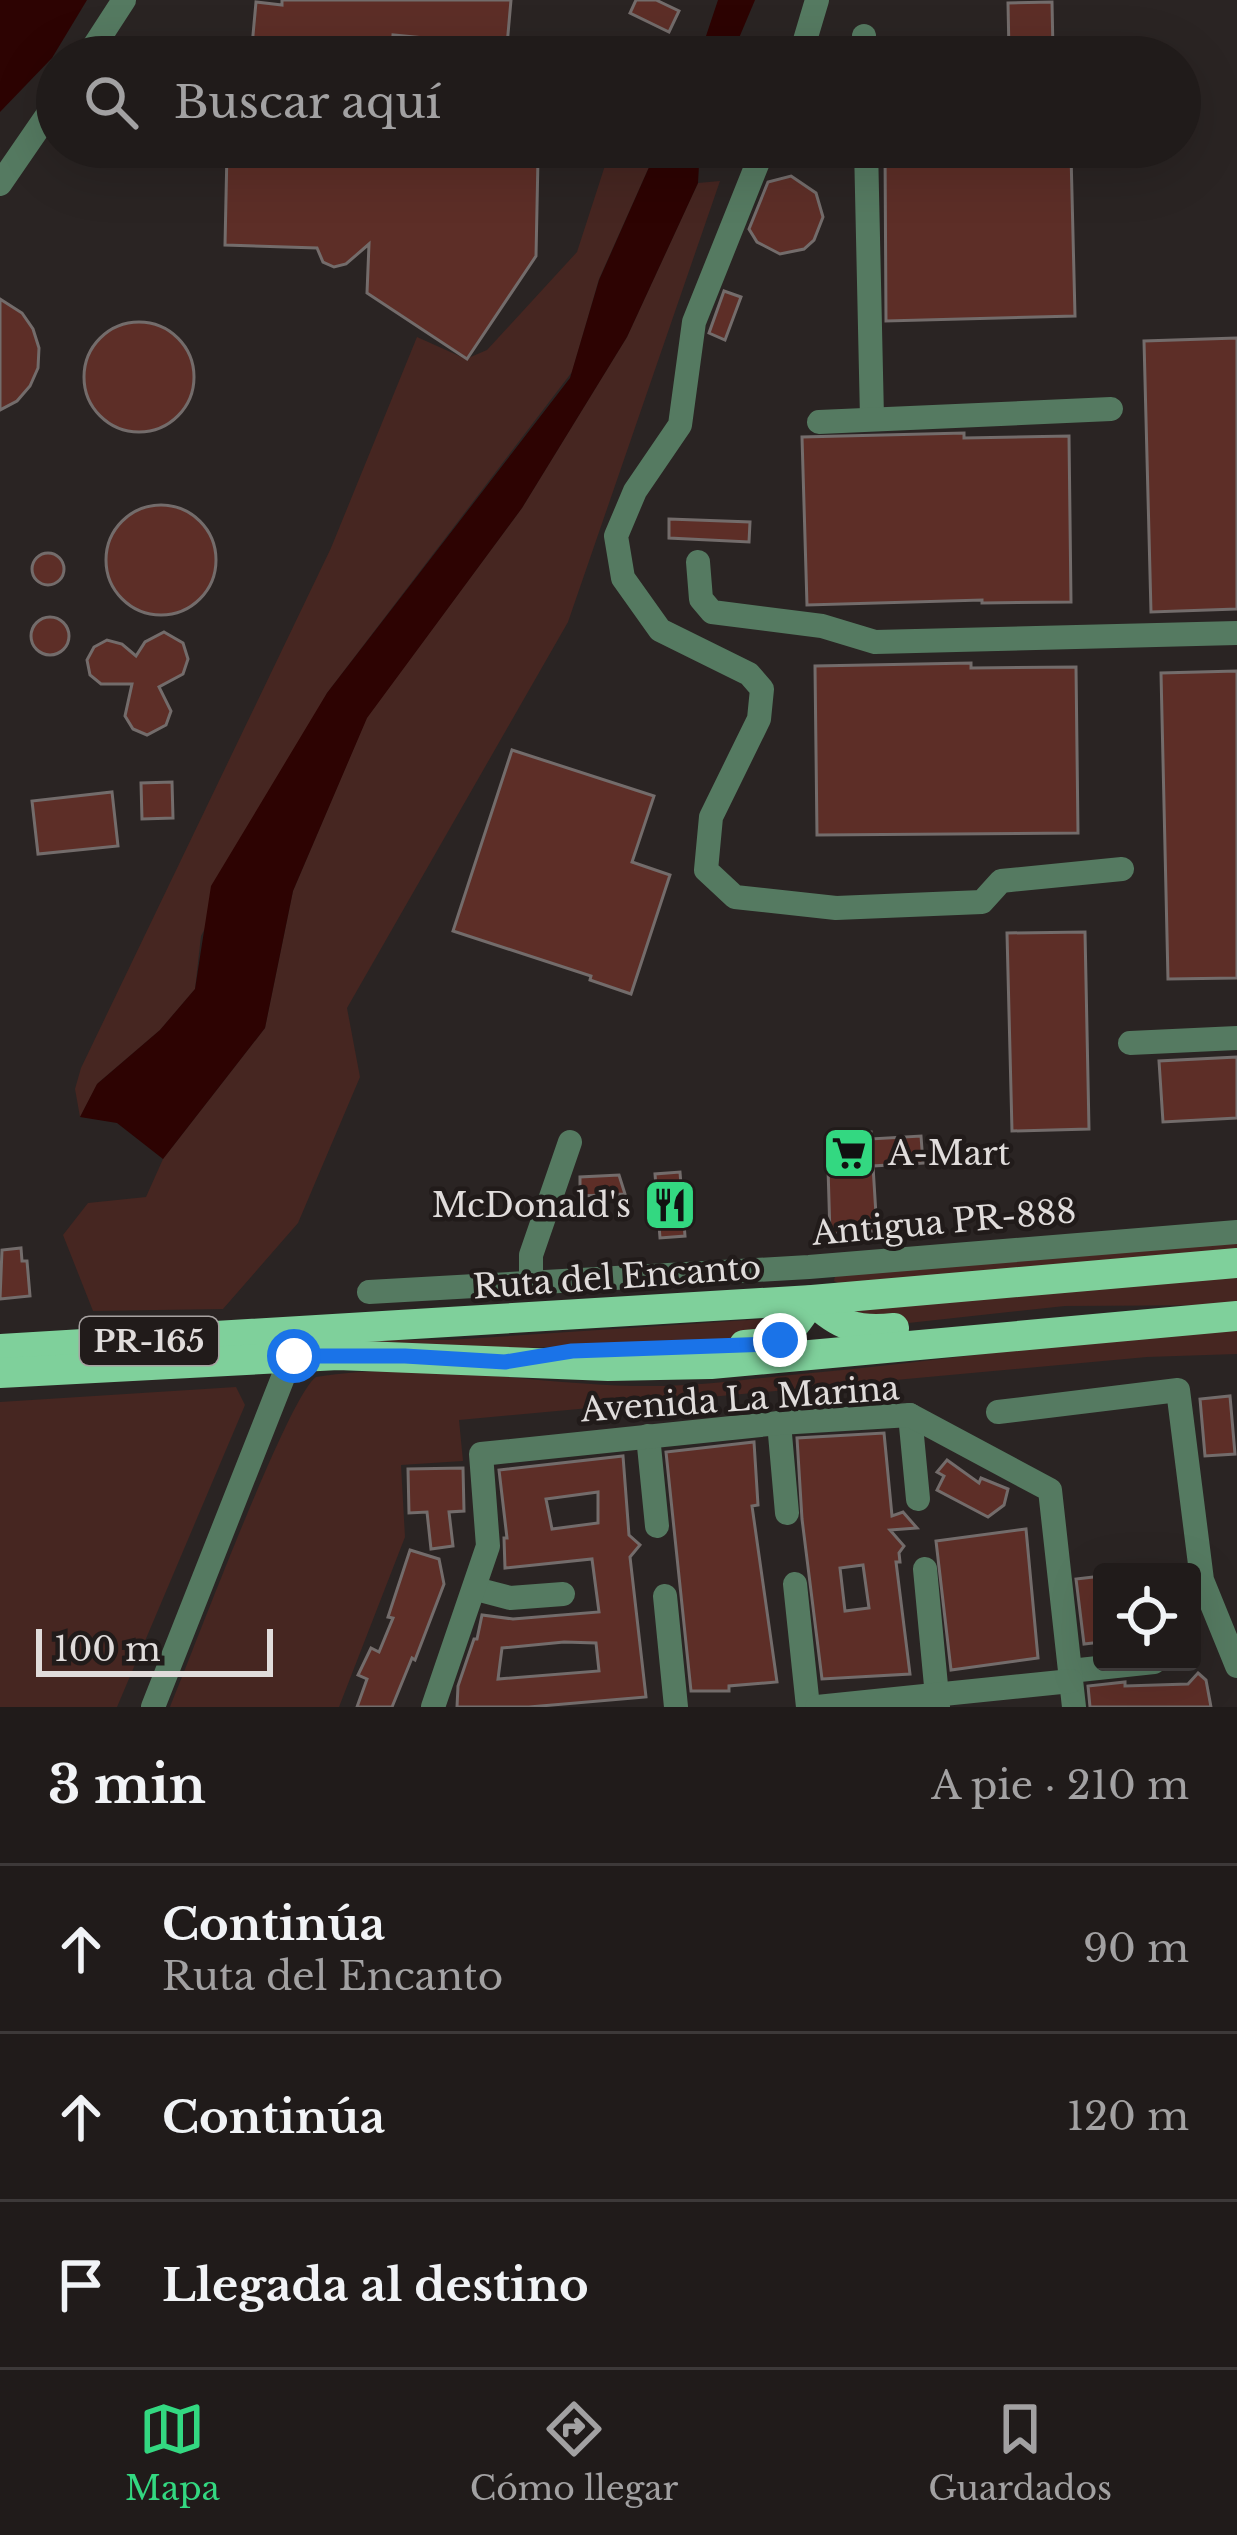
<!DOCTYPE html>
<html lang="es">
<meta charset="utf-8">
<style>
:root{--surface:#201b1a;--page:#282423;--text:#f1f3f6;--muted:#a2a1a2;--line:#3d3939;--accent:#33d881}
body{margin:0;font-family:"Libre Baskerville",serif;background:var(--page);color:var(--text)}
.controls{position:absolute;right:36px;bottom:36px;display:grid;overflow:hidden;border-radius:12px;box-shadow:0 12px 48px #0002}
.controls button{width:108px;height:108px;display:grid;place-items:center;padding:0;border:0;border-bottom:3px solid var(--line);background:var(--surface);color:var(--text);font:60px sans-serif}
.scale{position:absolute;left:36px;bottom:30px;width:237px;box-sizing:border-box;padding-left:12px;border:6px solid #e0dcdb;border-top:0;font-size:33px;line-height:42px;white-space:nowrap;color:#e0dcdb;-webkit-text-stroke:9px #211b1a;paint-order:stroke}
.stop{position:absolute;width:36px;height:36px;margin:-27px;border:9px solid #1a73e8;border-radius:50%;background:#fff}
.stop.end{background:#1a73e8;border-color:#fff;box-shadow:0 3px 12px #0008}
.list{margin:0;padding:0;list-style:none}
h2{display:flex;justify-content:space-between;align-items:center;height:156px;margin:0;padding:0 48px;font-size:51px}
h2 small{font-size:39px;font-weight:400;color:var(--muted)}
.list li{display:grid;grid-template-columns:78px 1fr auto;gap:36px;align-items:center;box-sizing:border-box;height:168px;padding:0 48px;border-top:3px solid var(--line)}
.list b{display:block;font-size:45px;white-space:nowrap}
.list p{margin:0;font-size:39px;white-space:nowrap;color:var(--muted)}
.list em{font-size:39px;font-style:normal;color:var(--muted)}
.icon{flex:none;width:66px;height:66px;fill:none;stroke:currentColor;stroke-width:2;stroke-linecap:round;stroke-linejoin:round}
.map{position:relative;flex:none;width:1237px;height:1707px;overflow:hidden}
.search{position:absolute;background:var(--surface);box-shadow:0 12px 48px #0002;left:36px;right:36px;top:36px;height:132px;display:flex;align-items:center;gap:30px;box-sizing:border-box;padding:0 42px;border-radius:66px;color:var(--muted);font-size:45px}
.sheet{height:660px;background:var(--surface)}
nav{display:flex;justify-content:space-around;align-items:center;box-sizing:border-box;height:168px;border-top:3px solid var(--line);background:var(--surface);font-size:33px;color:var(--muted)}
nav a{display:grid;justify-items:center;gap:6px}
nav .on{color:var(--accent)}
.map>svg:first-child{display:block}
.green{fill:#462621}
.water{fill:#2d0302}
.building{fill:#5d2e27;stroke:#736c6b;stroke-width:3;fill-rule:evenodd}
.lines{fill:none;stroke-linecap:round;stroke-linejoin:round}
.minor{stroke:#557a61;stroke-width:24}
.major{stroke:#7fd09b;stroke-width:30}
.route{stroke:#1a73e8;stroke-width:15}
.labels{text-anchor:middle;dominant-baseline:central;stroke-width:9;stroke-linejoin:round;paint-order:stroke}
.shield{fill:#211b1a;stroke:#a7a2a1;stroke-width:3}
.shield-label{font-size:30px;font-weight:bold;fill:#e0dcdb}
.poi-label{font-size:33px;fill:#e0dcdb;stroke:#211b1a;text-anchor:start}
.street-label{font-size:33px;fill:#e0dcdb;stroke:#211b1a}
</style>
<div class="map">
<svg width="1237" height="1707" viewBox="0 0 1237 1707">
<rect width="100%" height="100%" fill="#2a2423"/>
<g class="green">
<polygon points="611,147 658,147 599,279 572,372 327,693 201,936 195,989 160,1030 98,1083 80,1117 75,1089 81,1068 331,548 417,337 466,359 487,350 577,252"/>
<polygon points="720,181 568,622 347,1008 360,1077 298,1223 223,1309 93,1311 63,1235 88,1203 146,1197 163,1159 265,1028 293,891 367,717 522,508 627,337 698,183"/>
<polygon points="1237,1238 1237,1250 840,1284 834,1281 835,1276"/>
<polygon points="1237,1271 1237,1305 1065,1306 881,1326 856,1314 856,1310"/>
<polygon points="764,1319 774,1323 774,1331 763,1339 441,1351 338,1340 448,1340"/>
<path d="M1237,1330V1354L1147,1357L459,1420L463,1461L401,1465L405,1537L339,1707H170C191,1657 288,1396 316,1377C426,1359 550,1388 663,1386C706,1385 749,1379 791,1375C940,1362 1088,1337 1237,1330Z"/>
<polygon points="236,1387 245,1405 117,1707 0,1707 0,1402"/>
</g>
<g class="water">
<polygon points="0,0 87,0 52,58 0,112"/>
<polygon points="718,0 755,0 731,57 699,57"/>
<polygon points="658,147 700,147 698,183 627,337 522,508 367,718 293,891 265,1028 163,1159 117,1123 80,1117 97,1084 160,1030 195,989 211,886 327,693 570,378 599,280"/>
</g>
<g class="building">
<polygon points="282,0 511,0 506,57 465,57 467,42 393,35 392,47 325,40 324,57 251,57 256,2 282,5"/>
<polygon points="636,0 656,0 679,11 669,32 630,13"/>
<polygon points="1052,2 1053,51 1009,52 1008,3"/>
<polygon points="885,147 1051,147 1051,154 1071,154 1075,316 886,321"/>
<polygon points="227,151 538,158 536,256 467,359 367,293 369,244 346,264 334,267 323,262 317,248 225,245"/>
<polygon points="791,176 816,193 823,217 814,240 804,249 780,254 757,242 749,229 768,182"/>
<polygon points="724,291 741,297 725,340 709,333"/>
<polygon points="0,299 22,313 33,329 39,348 38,368 30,386 17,401 0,410"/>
<circle cx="139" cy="377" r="55"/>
<polygon points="1237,338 1237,609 1151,612 1144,341"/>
<polygon points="964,433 964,438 1069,436 1071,602 982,603 982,600 807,605 802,437"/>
<circle cx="161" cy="560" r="55"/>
<polygon points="669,519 750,522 749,542 669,538"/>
<circle cx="48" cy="569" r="16"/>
<circle cx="50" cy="636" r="19"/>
<polygon points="164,632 183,643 188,659 183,674 159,687 171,711 166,725 147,735 133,729 125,716 132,684 101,684 90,675 87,660 94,647 107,640 122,644 136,656 145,642"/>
<polygon points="971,663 971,668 1076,667 1078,833 817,835 815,666"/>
<polygon points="1237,671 1237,978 1168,979 1161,673"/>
<polygon points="512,750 654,796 632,862 670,875 631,994 590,980 591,976 453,931"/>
<polygon points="172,782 173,818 142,819 141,783"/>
<polygon points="112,792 118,846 38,854 32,801"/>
<polygon points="1085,932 1089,1129 1012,1131 1007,933"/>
<polygon points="1237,1057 1237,1118 1163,1122 1159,1061"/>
<polygon points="871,1132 871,1139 921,1136 923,1163 873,1166 877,1231 830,1234 827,1135"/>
<polygon points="680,1172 685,1236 660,1238 655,1174"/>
<polygon points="619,1175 625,1194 580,1196 580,1177"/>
<polygon points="21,1248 22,1261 27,1261 30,1296 0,1299 2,1250"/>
<polygon points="1230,1396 1235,1454 1205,1456 1200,1399"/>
<path d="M884,1433L892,1516L903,1512L917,1528L890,1530L904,1546L899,1553L900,1562H896L910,1674L822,1679L802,1519L797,1438ZM863,1565L869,1608L845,1611L840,1568Z"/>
<polygon points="754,1442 758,1505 752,1506 777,1682 729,1686 729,1691 691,1691 666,1452"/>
<path d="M623,1456L629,1535L640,1545L630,1557L646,1697L529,1707H457L458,1686L474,1639H477L482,1615L513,1619L599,1612L592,1559L505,1568L504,1538H507L499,1470ZM598,1492V1523L552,1529L546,1499ZM564,1642L596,1643L599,1671L498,1679L502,1648Z"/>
<polygon points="947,1460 979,1483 981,1478 1008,1489 1004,1505 988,1517 937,1490 944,1476 937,1472"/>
<polygon points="463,1468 464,1511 449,1512 453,1546 431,1549 427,1512 409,1513 408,1469"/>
<polygon points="1026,1529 1038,1658 951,1670 936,1541"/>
<polygon points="410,1550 439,1559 444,1584 415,1660 412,1658 392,1707 357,1707 367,1679 358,1675 371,1648 379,1652 393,1618 388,1617"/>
<polygon points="1102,1576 1102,1642 1084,1644 1076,1579"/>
<polygon points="1198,1673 1206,1680 1211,1707 1090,1707 1088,1686 1125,1682 1125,1686 1188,1684"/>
</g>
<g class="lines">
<g class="minor">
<polyline points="864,36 864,57"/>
<polyline points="87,57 124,0"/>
<polyline points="800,57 817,0"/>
<polyline points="764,147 694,322 680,425 635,491 616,536 623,578 660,630 749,674 762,689 759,719 711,817 706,870 735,897 836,908 982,902 1001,881 1122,869"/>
<polyline points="866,147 872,418"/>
<polyline points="0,184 57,101"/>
<polyline points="819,422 1111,409"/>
<polyline points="698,562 701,599 712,612 822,626 875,642 1237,633"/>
<polyline points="1130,1043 1237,1038"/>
<polyline points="531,1280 531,1255 570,1142"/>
<polyline points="369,1292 809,1267 1237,1232"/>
<polyline points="998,1412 1178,1390 1202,1580 1237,1666"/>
<polyline points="910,1415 918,1499"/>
<polyline points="779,1423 787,1513"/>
<polyline points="648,1436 657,1526"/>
<polyline points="925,1569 938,1707"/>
<polyline points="795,1584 808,1707"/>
<polyline points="476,1589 510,1598 563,1594"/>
<polyline points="665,1596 676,1707"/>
<polyline points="1070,1671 1154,1662"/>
<polyline points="153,1707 295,1347"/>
<polyline points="433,1707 488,1546 481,1454 779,1423 910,1415 1050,1490 1074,1707"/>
<polyline points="817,1707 1071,1681"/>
</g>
<g class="major">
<path d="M744,1345C785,1343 790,1332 812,1300C839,1326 857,1332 894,1328"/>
<polyline points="0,1349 812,1300 1237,1263"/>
<polyline points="0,1373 338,1355 608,1366 711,1364 1237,1316"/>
</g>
</g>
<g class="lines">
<polyline class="route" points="294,1356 405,1356 505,1362 572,1351 768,1344 780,1340"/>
</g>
<defs>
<g id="supermarket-square" transform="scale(2.7)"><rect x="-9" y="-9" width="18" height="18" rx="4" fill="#33d881" stroke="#211b1a"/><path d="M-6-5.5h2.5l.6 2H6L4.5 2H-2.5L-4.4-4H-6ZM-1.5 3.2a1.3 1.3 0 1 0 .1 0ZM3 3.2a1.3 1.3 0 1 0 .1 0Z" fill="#111"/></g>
<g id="restaurant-square" transform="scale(2.7)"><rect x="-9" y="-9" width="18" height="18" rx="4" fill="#33d881" stroke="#211b1a"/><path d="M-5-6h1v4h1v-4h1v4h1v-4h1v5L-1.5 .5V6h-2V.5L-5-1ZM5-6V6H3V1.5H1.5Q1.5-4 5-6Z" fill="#111"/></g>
</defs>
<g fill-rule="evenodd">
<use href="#supermarket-square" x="849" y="1153"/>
<use href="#restaurant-square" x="670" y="1205"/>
</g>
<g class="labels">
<rect class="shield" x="80" y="1317" width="138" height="48" rx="9"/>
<g class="shield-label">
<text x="149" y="1341">PR-165</text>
</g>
<g class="poi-label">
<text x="888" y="1153">A-Mart</text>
<text x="631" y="1205" text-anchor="end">McDonald's</text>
</g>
<g class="street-label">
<text transform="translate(944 1222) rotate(-5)">Antigua PR-888</text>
<text transform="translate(617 1277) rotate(-4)">Ruta del Encanto</text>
<text transform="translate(740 1399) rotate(-4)">Avenida La Marina</text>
</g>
</g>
</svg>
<div class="controls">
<button><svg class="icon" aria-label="locate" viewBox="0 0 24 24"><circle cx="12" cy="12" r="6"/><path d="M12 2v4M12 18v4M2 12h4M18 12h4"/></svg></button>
</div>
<div class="scale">100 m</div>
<div class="stop" style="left:294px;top:1356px"></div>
<div class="stop end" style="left:780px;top:1340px"></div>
<div class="search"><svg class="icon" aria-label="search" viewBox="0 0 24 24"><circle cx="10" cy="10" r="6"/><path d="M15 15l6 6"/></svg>Buscar aquí</div>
</div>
<section class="sheet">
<h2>3 min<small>A pie · 210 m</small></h2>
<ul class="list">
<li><svg class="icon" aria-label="ahead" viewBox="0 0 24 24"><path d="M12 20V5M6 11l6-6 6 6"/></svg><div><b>Continúa</b><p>Ruta del Encanto</p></div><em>90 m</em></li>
<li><svg class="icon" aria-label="ahead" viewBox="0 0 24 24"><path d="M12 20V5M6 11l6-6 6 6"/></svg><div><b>Continúa</b></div><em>120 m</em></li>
<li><svg class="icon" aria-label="arrive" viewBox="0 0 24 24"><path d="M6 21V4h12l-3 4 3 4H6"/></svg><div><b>Llegada al destino</b></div></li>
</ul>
</section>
<nav>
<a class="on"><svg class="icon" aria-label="map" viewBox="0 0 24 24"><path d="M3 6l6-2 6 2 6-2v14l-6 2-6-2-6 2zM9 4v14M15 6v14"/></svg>Mapa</a>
<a><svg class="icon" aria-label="directions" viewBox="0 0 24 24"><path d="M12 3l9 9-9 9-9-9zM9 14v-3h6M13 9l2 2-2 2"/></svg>Cómo llegar</a>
<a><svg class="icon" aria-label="saved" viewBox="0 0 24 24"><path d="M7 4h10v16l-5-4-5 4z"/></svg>Guardados</a>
</nav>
